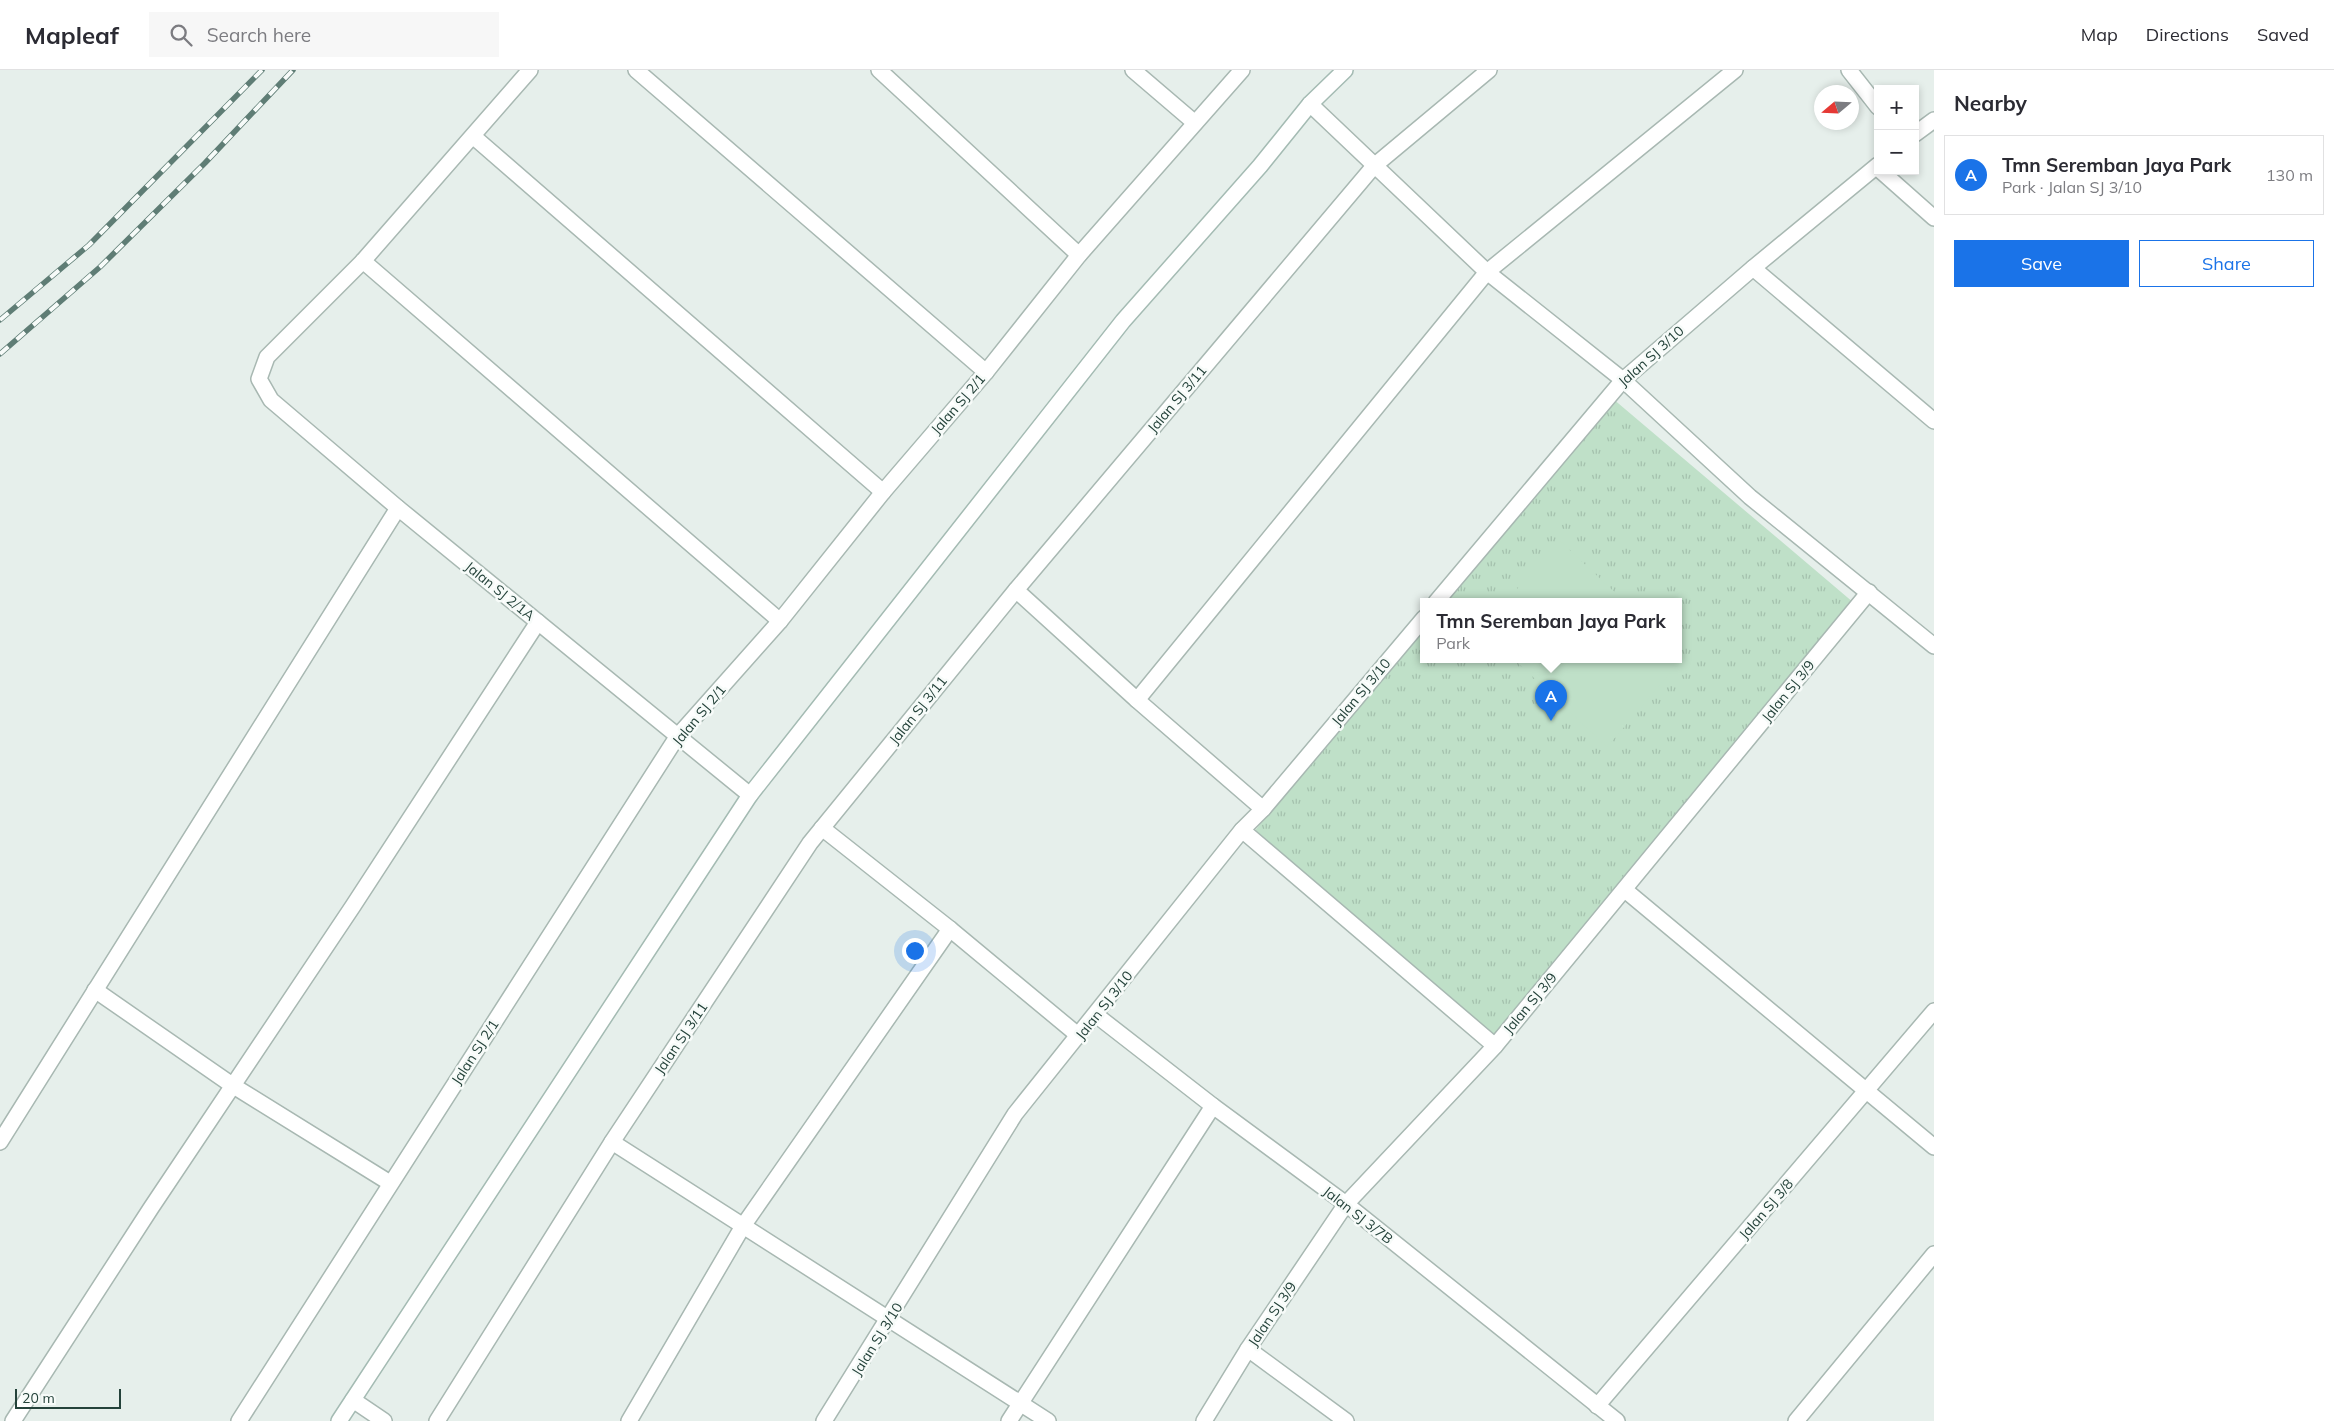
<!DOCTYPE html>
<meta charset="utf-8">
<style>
:root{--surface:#fff;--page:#f7f7f7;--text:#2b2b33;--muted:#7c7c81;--line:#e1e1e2;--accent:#1a73e8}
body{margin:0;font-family:Mulish,sans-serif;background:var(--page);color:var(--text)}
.controls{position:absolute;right:15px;top:15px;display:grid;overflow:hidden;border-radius:0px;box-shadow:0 2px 8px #0003}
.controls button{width:45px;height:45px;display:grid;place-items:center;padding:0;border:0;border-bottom:1px solid var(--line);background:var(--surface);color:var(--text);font:25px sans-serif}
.compass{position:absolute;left:1814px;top:15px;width:45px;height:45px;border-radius:50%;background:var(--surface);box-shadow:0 2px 8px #0003;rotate:251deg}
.scale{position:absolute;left:15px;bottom:12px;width:106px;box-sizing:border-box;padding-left:5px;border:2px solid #24423a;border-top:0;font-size:14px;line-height:18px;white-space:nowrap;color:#24423a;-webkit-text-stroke:4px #f7fbf9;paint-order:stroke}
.you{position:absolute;left:914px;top:880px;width:18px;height:18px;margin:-12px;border:4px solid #fff;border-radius:50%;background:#1a73e8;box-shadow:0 0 0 8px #1a73e833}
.badge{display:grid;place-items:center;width:32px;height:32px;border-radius:50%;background:var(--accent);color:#fff;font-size:16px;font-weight:700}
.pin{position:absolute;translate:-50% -41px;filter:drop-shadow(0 1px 2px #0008)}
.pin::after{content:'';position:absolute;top:26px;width:18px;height:15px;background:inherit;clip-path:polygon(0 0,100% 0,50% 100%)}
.popup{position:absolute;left:1420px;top:528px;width:262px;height:65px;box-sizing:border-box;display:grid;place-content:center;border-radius:0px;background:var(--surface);filter:drop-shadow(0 1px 4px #0005);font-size:16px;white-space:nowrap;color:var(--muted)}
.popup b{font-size:19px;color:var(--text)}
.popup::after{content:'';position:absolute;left:50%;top:100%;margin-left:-10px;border:10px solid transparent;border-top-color:var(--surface)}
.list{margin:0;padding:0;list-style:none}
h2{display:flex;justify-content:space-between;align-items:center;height:65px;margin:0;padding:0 20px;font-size:21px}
h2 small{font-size:16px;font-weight:400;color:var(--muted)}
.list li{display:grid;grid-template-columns:32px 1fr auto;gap:15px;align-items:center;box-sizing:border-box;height:80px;margin:0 10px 10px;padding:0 10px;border:1px solid var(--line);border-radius:0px}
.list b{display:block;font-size:19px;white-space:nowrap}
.list p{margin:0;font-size:16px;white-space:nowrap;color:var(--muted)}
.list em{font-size:16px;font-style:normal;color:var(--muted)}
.actions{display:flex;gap:10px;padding:15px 20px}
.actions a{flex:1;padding:11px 0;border:1px solid var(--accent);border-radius:0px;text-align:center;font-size:18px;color:var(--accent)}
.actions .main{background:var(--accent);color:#fff}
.icon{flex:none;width:28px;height:28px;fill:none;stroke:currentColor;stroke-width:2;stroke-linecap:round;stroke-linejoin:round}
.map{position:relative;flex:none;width:1934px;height:1351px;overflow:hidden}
header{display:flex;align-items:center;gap:30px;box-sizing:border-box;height:70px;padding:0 25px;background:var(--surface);border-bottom:1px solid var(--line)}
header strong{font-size:24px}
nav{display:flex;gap:28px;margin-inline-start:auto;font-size:18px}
.search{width:350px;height:45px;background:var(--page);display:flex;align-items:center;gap:12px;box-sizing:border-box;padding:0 18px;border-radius:0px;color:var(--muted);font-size:19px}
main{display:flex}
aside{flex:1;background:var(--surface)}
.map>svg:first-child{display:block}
.park{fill:url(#park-tufts)}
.garden{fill:#bfe0c8}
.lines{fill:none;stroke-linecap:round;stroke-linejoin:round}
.lane-casing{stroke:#a8b8b2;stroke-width:18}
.street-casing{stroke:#a8b8b2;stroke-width:18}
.secondary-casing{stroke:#a4bbb3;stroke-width:18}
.lane{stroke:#fff;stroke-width:15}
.street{stroke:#fff;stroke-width:15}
.secondary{stroke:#fff;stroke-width:15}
.rail-casing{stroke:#5f7d75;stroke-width:5.5}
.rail{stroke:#f7fbf9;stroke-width:4;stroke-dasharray:11;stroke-linecap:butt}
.labels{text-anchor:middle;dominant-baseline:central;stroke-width:5;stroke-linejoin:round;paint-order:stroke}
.street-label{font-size:14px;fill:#24423a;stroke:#f7fbf9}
</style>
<header>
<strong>Mapleaf</strong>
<div class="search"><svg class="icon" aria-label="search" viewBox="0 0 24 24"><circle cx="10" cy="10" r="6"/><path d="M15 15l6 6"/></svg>Search here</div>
<nav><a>Map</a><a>Directions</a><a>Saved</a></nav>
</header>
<main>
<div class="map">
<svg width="1934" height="1351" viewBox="0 0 1934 1351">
<defs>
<pattern id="park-tufts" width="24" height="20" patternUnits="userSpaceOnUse" patternTransform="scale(1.25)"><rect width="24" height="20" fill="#bfe0c8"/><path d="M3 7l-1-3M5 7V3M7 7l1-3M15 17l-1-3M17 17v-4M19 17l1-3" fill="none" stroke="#a4c1ad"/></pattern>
</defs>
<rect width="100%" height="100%" fill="#e6efeb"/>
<polygon class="park" points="1612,328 1854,533 1494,968 1248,769 1423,556 1424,590 1678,590 1678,532 1443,532"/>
<g class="garden">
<polygon points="1559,470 1625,532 1506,532"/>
<polygon points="1679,582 1684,587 1607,677 1515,590 1678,590"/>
</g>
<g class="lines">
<g class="lane-casing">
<g id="lane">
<polyline points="636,0 986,302"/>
<polyline points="1133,0 1195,53"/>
<polyline points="363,191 780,551"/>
<polyline points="1753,198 1934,351"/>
<polyline points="1137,630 1487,202 1735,0"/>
<polyline points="95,920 232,1015 390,1113"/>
<polyline points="1248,1279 1346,1351"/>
<polyline points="13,1351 151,1138 353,836 538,552"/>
<polyline points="629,1351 743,1156 950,859"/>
<polyline points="1009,1351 1213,1036"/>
<polyline points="1796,1351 1934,1184"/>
</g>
</g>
<g class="street-casing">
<g id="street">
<polyline points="530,0 363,191 267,287 259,309 271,330 398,438 750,725"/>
<polyline points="879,0 1079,185"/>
<polyline points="1849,0 1878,37"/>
<polyline points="1310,34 1487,202 1623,310 1750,427 1934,576"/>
<polyline points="1915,64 1934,50"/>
<polyline points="474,67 883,422"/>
<polyline points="1881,101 1934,148"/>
<polyline points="1016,520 1137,630 1263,739"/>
<polyline points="1436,532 1623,310 1753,198 1878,95"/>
<polyline points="822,758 950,859 1079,966"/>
<polyline points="1242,760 1495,976"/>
<polyline points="1625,820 1934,1077"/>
<polyline points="1096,945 1213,1036 1346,1134 1617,1351"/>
<polyline points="0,1072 398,438"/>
<polyline points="612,1072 1048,1351"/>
<polyline points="353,1330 384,1351"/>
<polyline points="1597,1336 1934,941"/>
<polyline points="239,1351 677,667 780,551 883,422 986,302 1079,185 1242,0"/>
<polyline points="437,1351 612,1072 810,773 1016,520 1374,96 1489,0"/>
<polyline points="824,1351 1015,1044 1242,760 1263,739 1424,548"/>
<polyline points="1204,1351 1248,1279 1346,1134 1495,976 1869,522"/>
</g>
</g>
<g class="secondary-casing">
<polyline id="secondary" points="339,1351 750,725 1123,251 1260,96 1310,34 1345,0"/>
</g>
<use href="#lane" class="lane"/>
<use href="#street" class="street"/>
<use href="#secondary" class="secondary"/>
<g class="rail-casing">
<g id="rail">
<polyline points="0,250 89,175 262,0"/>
<polyline points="0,284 100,197 205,93 293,0"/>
</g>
</g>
<use href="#rail" class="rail"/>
</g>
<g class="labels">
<g class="street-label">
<text transform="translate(1651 286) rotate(-42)">Jalan SJ 3/10</text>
<text transform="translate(1177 329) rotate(-50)">Jalan SJ 3/11</text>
<text transform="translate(958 334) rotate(-49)">Jalan SJ 2/1</text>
<text transform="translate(500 521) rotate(39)">Jalan SJ 2/1A</text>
<text transform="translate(1788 621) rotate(-51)">Jalan SJ 3/9</text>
<text transform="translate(1361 622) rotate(-50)">Jalan SJ 3/10</text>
<text transform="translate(918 640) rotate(-51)">Jalan SJ 3/11</text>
<text transform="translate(699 645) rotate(-50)">Jalan SJ 2/1</text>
<text transform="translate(1530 933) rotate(-50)">Jalan SJ 3/9</text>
<text transform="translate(1104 935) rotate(-52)">Jalan SJ 3/10</text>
<text transform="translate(681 968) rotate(-56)">Jalan SJ 3/11</text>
<text transform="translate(475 982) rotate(-57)">Jalan SJ 2/1</text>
<text transform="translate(1766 1139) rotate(-49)">Jalan SJ 3/8</text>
<text transform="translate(1358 1145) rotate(38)">Jalan SJ 3/7B</text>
<text transform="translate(1272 1244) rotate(-56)">Jalan SJ 3/9</text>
<text transform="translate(877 1269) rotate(-58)">Jalan SJ 3/10</text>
</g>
</g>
</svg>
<div class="controls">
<button>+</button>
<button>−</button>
</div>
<svg class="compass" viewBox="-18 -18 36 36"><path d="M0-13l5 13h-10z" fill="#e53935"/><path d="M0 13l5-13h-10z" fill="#7c7c81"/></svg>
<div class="scale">20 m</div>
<div class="you"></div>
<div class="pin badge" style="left:1551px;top:651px">A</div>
<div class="popup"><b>Tmn Seremban Jaya Park</b>Park</div>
</div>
<aside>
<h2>Nearby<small></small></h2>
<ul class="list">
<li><span class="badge">A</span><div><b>Tmn Seremban Jaya Park</b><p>Park · Jalan SJ 3/10</p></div><em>130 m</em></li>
</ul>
<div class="actions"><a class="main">Save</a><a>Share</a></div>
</aside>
</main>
